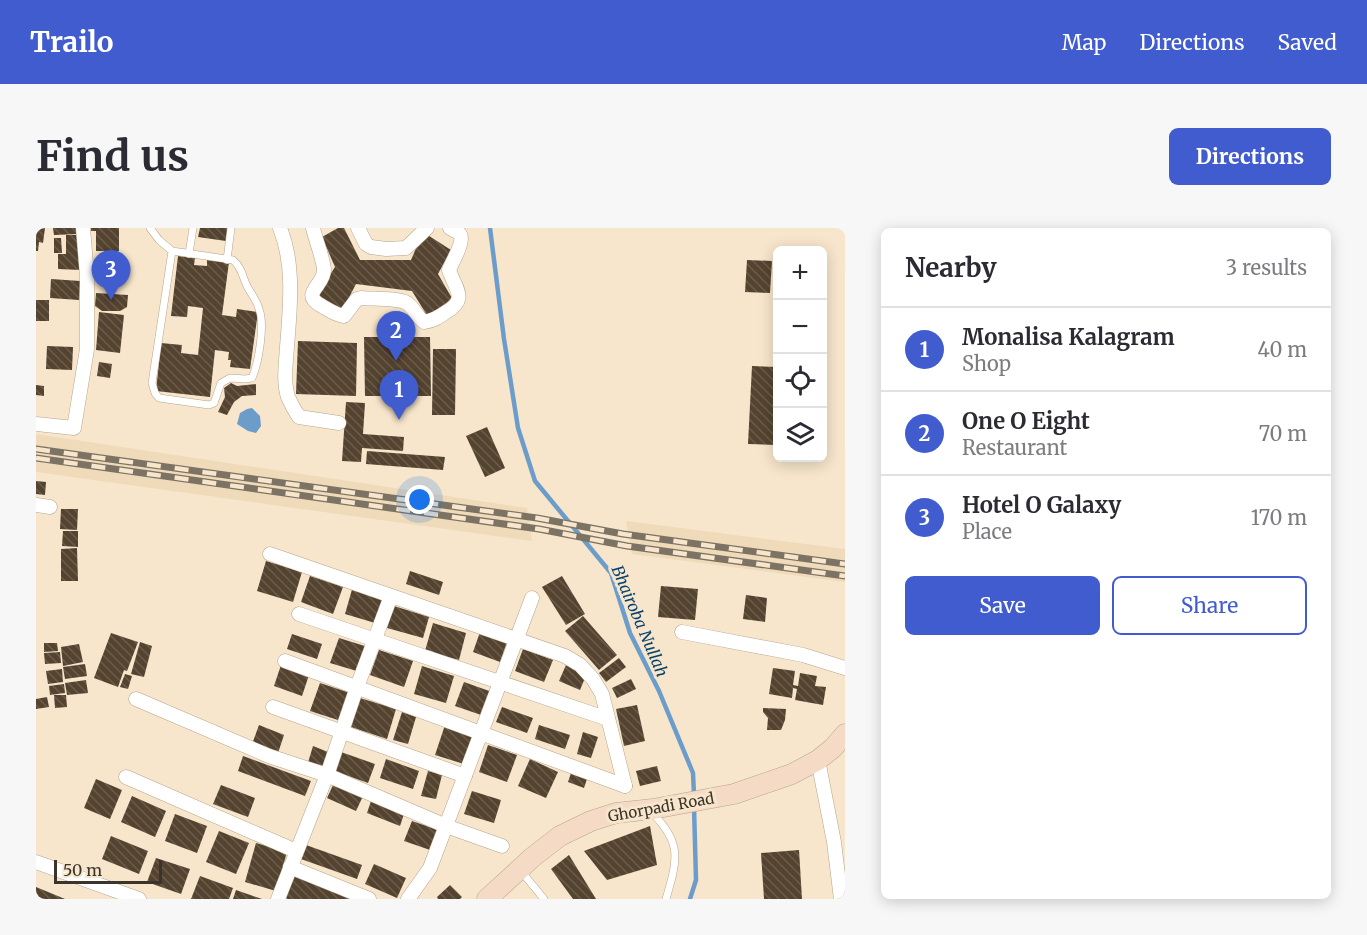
<!DOCTYPE html>
<meta charset="utf-8">
<style>
:root{--surface:#fff;--page:#f7f7f7;--text:#2b2b33;--muted:#7c7c81;--line:#e1e1e2;--accent:#415ccf}
body{margin:0;font-family:Merriweather,serif;background:var(--page);color:var(--text)}
.controls{position:absolute;right:18px;top:18px;display:grid;overflow:hidden;border-radius:9px;box-shadow:0 3px 15px #0003}
.controls button{width:54px;height:54px;display:grid;place-items:center;padding:0;border:0;border-bottom:2px solid var(--line);background:var(--surface);color:var(--text);font:30px sans-serif}
.scale{position:absolute;left:18px;bottom:15px;width:108px;box-sizing:border-box;padding-left:6px;border:3px solid #3a342a;border-top:0;font-size:16px;line-height:21px;white-space:nowrap;color:#3a342a;-webkit-text-stroke:4px #f7e6cc;paint-order:stroke}
.you{position:absolute;left:384px;top:272px;width:21px;height:21px;margin:-15px;border:4px solid #fff;border-radius:50%;background:#1a73e8;box-shadow:0 0 0 9px #1a73e833}
.badge{display:grid;place-items:center;width:39px;height:39px;border-radius:50%;background:var(--accent);color:#fff;font-size:20px;font-weight:700}
.pin{position:absolute;translate:-50% -50px;filter:drop-shadow(0 2px 3px #0008)}
.pin::after{content:'';position:absolute;top:32px;width:21px;height:18px;background:inherit;clip-path:polygon(0 0,100% 0,50% 100%)}
.list{margin:0;padding:0;list-style:none}
h2{display:flex;justify-content:space-between;align-items:center;height:78px;margin:0;padding:0 24px;font-size:26px}
h2 small{font-size:20px;font-weight:400;color:var(--muted)}
.list li{display:grid;grid-template-columns:39px 1fr auto;gap:18px;align-items:center;box-sizing:border-box;height:84px;padding:0 24px;border-top:2px solid var(--line)}
.list b{display:block;font-size:22px;white-space:nowrap}
.list p{margin:0;font-size:20px;white-space:nowrap;color:var(--muted)}
.list em{font-size:20px;font-style:normal;color:var(--muted)}
.actions{display:flex;gap:12px;padding:18px 24px}
.actions a{flex:1;padding:14px 0;border:2px solid var(--accent);border-radius:9px;text-align:center;font-size:21px;color:var(--accent)}
.actions .main{background:var(--accent);color:#fff}
.icon{flex:none;width:33px;height:33px;fill:none;stroke:currentColor;stroke-width:2;stroke-linecap:round;stroke-linejoin:round}
.map{position:relative;flex:none;width:809px;height:671px;overflow:hidden;border-radius:9px}
header{display:flex;align-items:center;gap:36px;box-sizing:border-box;height:84px;padding:0 30px;background:var(--accent);color:#fff}
header strong{font-size:28px}
nav{display:flex;gap:33px;margin-inline-start:auto;font-size:21px}
.intro{display:flex;align-items:center;justify-content:space-between;box-sizing:border-box;height:144px;padding:0 36px}
h1{margin:0;font-size:42px}
.button{padding:15px 27px;border-radius:9px;background:var(--accent);color:#fff;font-size:21px;font-weight:700}
main{display:flex;gap:36px;padding:0 36px}
aside{flex:1;background:var(--surface);border-radius:9px;box-shadow:0 3px 15px #0003}
.map>svg:first-child{display:block}
.built{fill:#efdab9}
.water{fill:#6c9dca}
.lines{fill:none;stroke-linecap:round;stroke-linejoin:round}
.stream{stroke:#6c9dca;stroke-width:4.5}
.building{fill:url(#building-back-hatch)}
.service-casing{stroke:#b5a58c;stroke-width:8}
.minor-casing{stroke:#b5a58c;stroke-width:15}
.secondary-casing{stroke:#b5a58c;stroke-width:21}
.service{stroke:#fff;stroke-width:7}
.minor{stroke:#fff;stroke-width:14}
.secondary{stroke:#f5dbc6;stroke-width:20}
.rail-casing{stroke:#7d7364;stroke-width:7}
.rail{stroke:#f7e6cc;stroke-width:4.5;stroke-dasharray:14;stroke-linecap:butt}
.labels{text-anchor:middle;dominant-baseline:central;stroke-width:6;stroke-linejoin:round;paint-order:stroke}
.street-label{font-size:15px;fill:#3a342a;stroke:#f7e6cc}
.water-label{font-size:16px;font-style:italic;fill:#07426d;stroke:#f7e6cc}
</style>
<header>
<strong>Trailo</strong>
<nav><a>Map</a><a>Directions</a><a>Saved</a></nav>
</header>
<div class="intro"><h1>Find us</h1><a class="button">Directions</a></div>
<main>
<div class="map">
<svg width="809" height="671" viewBox="0 0 809 671">
<defs>
<pattern id="building-back-hatch" width="6" height="6" patternUnits="userSpaceOnUse" patternTransform="scale(1.5)"><rect width="6" height="6" fill="#54432f"/><path d="M-1 5l2 2M0 0l6 6M5-1l2 2" fill="none" stroke="#6a5c4c"/></pattern>
</defs>
<rect width="100%" height="100%" fill="#f7e6cc"/>
<g class="built">
<polygon points="0,206 491,280 496,313 0,244"/>
<polygon points="590,293 809,321 809,354 596,326"/>
</g>
<polygon class="water" points="216,180 224,188 225,198 220,205 212,203 201,196 204,185 211,181"/>
<g class="lines">
<g class="stream">
<polyline points="454,0 468,111 482,200 499,253 575,345 594,405 623,463 657,545 658,567"/>
<polyline points="654,671 660,652 658,579"/>
</g>
</g>
<g class="building">
<polygon points="0,0 9,0 7,15 3,14 2,23 0,23"/>
<polygon points="17,0 43,0 43,6 18,7"/>
<polygon points="55,0 83,0 83,23 60,23 60,3 55,3"/>
<polygon points="164,0 192,0 190,13 162,9"/>
<polygon points="302,0 308,0 324,32 375,32 387,4 415,22 402,46 417,72 392,89 376,63 320,56 306,83 280,69 299,39 286,9"/>
<polygon points="30,7 43,7 45,42 22,41 22,26 30,26"/>
<polygon points="18,10 25,10 26,25 18,25"/>
<polygon points="142,28 159,30 158,37 171,38 171,32 193,34 186,87 200,89 201,81 222,84 214,141 194,139 195,132 192,132 193,124 179,122 174,169 120,163 125,115 146,117 145,125 162,127 167,80 152,78 151,89 135,88"/>
<polygon points="711,32 736,33 734,65 709,64"/>
<polygon points="15,51 44,53 43,72 14,70"/>
<polygon points="60,65 92,67 91,79 84,83 66,83 59,78"/>
<rect x="0" y="72" width="13" height="21"/>
<polygon points="63,84 88,87 84,125 60,122"/>
<polygon points="328,109 394,109 395,168 329,168"/>
<polygon points="262,113 321,115 320,168 260,166"/>
<polygon points="11,118 37,119 36,142 10,141"/>
<polygon points="397,121 420,121 419,187 396,187"/>
<polygon points="63,134 76,136 74,150 61,148"/>
<polygon points="716,138 741,139 741,217 712,216"/>
<polygon points="195,155 201,158 220,156 220,167 206,168 198,174 191,187 182,184 189,169 188,160"/>
<polygon points="0,157 8,158 8,168 0,167"/>
<polygon points="310,174 329,175 327,206 368,209 367,223 326,220 325,234 306,233"/>
<polygon points="451,199 469,240 449,249 430,208"/>
<polygon points="331,223 409,229 407,242 330,236"/>
<polygon points="0,253 10,254 9,267 0,266"/>
<polygon points="25,281 42,281 41,302 24,301"/>
<polygon points="27,303 42,303 42,319 26,318"/>
<polygon points="41,320 42,353 25,353 25,321"/>
<polygon points="230,333 266,344 257,374 221,363"/>
<polygon points="374,343 407,354 403,367 370,356"/>
<polygon points="274,348 307,359 297,386 265,374"/>
<polygon points="526,348 549,386 530,397 506,359"/>
<polygon points="317,358 348,367 339,395 309,386"/>
<polygon points="625,358 662,361 659,392 622,389"/>
<polygon points="710,367 731,370 729,394 707,391"/>
<polygon points="358,378 393,389 387,410 351,400"/>
<polygon points="547,388 581,427 563,442 529,403"/>
<polygon points="397,395 430,405 423,432 389,423"/>
<polygon points="444,404 471,414 464,434 437,424"/>
<polygon points="75,405 102,414 91,443 88,442 82,459 58,450"/>
<polygon points="256,406 286,416 281,431 251,421"/>
<polygon points="303,410 332,419 324,444 294,435"/>
<polygon points="104,414 116,418 108,449 95,446"/>
<polygon points="8,415 21,415 22,423 8,424"/>
<polygon points="43,416 47,434 27,438 25,419"/>
<polygon points="487,421 517,432 508,454 479,443"/>
<polygon points="343,422 377,433 368,459 334,447"/>
<polygon points="24,424 25,435 9,436 8,425"/>
<polygon points="583,430 590,439 570,454 563,445"/>
<polygon points="49,436 51,448 29,451 27,439"/>
<polygon points="245,437 273,447 266,468 238,458"/>
<polygon points="530,437 551,445 544,462 523,453"/>
<polygon points="386,438 418,448 410,475 378,466"/>
<polygon points="737,440 759,443 757,457 762,458 764,445 781,448 779,458 790,459 787,477 759,472 761,461 757,460 756,470 733,466"/>
<polygon points="26,441 27,454 12,456 10,443"/>
<polygon points="89,446 96,448 92,461 84,459"/>
<polygon points="595,451 600,461 581,470 576,460"/>
<polygon points="50,452 52,465 31,467 29,455"/>
<polygon points="428,454 456,464 448,488 419,478"/>
<polygon points="284,455 314,465 305,493 274,483"/>
<polygon points="28,456 29,465 14,467 13,458"/>
<polygon points="18,467 30,467 31,479 19,480"/>
<polygon points="11,469 13,479 0,481 0,471"/>
<polygon points="324,470 360,481 351,511 315,499"/>
<polygon points="601,477 609,513 588,518 580,481"/>
<polygon points="466,479 497,490 491,505 460,494"/>
<polygon points="727,480 750,481 749,492 745,502 731,502 732,490 727,484"/>
<polygon points="366,484 380,489 372,516 357,512"/>
<polygon points="223,497 248,507 241,528 215,519"/>
<polygon points="409,497 441,507 431,537 399,527"/>
<polygon points="503,497 534,507 529,521 499,511"/>
<polygon points="547,504 562,509 555,530 541,526"/>
<polygon points="452,517 481,527 471,554 443,544"/>
<polygon points="277,518 292,524 286,543 271,538"/>
<polygon points="305,524 339,536 332,555 298,543"/>
<polygon points="207,528 275,553 269,568 202,543"/>
<polygon points="350,531 383,543 377,561 344,550"/>
<polygon points="494,531 522,544 510,570 482,558"/>
<polygon points="621,538 625,553 604,558 600,543"/>
<polygon points="536,542 552,548 548,560 532,554"/>
<polygon points="392,543 406,547 400,571 385,568"/>
<polygon points="60,551 86,562 74,591 48,580"/>
<polygon points="299,553 328,566 320,583 291,570"/>
<polygon points="185,557 219,570 212,589 177,576"/>
<polygon points="436,563 465,572 458,595 428,586"/>
<polygon points="96,568 130,583 119,609 85,594"/>
<polygon points="335,573 368,586 364,598 331,585"/>
<polygon points="139,586 171,598 161,625 129,613"/>
<polygon points="376,593 405,603 397,623 368,613"/>
<polygon points="614,598 621,637 571,652 548,623"/>
<polygon points="183,603 213,615 200,646 170,634"/>
<polygon points="75,608 112,623 103,646 66,631"/>
<polygon points="220,615 251,624 240,663 209,654"/>
<polygon points="270,617 326,637 321,651 265,631"/>
<polygon points="763,622 766,671 728,671 725,625"/>
<polygon points="533,627 560,671 537,671 515,641"/>
<polygon points="120,630 154,641 145,666 111,654"/>
<polygon points="338,636 370,650 361,670 329,656"/>
<polygon points="260,643 329,671 252,671 249,670"/>
<polygon points="164,648 197,660 193,671 155,671"/>
<polygon points="414,657 426,669 424,671 402,671 401,669"/>
<polygon points="0,659 29,671 0,671"/>
<polygon points="200,662 226,671 197,671"/>
</g>
<g class="lines">
<g class="service-casing">
<g id="service">
<path d="M114,0L123,12L136,23L197,32C207,41 206,49 212,60C216,67 221,73 223,81C229,96 223,134 216,150L209,151L194,150L185,155L178,175L173,177L123,170L119,165L116,155L136,23"/>
<polyline points="153,26 157,0"/>
<polyline points="191,32 195,0"/>
<path d="M616,585C647,615 641,633 630,671"/>
<polyline points="485,643 508,671"/>
</g>
</g>
<g class="minor-casing">
<g id="minor">
<path d="M244,0C259,37 254,80 251,119C250,135 247,153 252,169C255,176 259,183 263,189L303,195"/>
<path d="M277,0C279,10 288,33 288,42C288,58 263,66 286,78C293,82 300,87 308,88L321,71L325,70C337,71 362,70 371,75C378,80 381,89 388,94C397,93 403,89 410,84C432,71 420,62 413,42C416,34 430,12 423,5C420,3 417,2 414,0"/>
<polyline points="322,0 330,16 335,19 350,21 370,20 391,0"/>
<polyline points="0,196 38,200 51,121 51,48 47,0"/>
<polyline points="0,277 14,279"/>
<polyline points="234,326 529,428 544,437 557,451 566,466 589,558"/>
<polyline points="263,386 572,491"/>
<polyline points="646,404 767,427 809,440"/>
<polyline points="249,433 589,558"/>
<polyline points="100,471 233,528 291,547 410,598 466,618"/>
<polyline points="237,479 429,548"/>
<polyline points="782,532 798,614 805,671"/>
<polyline points="90,549 260,623"/>
<polyline points="0,634 103,671"/>
<polyline points="254,639 333,671"/>
<polyline points="242,671 291,547 321,459 355,368"/>
<polyline points="372,671 394,640 496,370"/>
</g>
</g>
<g class="secondary-casing">
<polyline id="secondary" points="451,671 498,628 524,608 555,593 580,585 617,581 698,566 756,546 782,532 797,520 809,506"/>
</g>
<use href="#service" class="service"/>
<use href="#minor" class="minor"/>
<use href="#secondary" class="secondary"/>
<g class="rail-casing">
<g id="rail">
<polyline points="0,221 501,290 587,306 809,336"/>
<polyline points="0,230 503,301 591,318 809,348"/>
</g>
</g>
<use href="#rail" class="rail"/>
</g>
<g class="labels">
<g class="street-label">
<text transform="translate(625 579) rotate(-10)">Ghorpadi Road</text>
</g>
<g class="water-label">
<text transform="translate(604 393) rotate(67)">Bhairoba Nullah</text>
</g>
</g>
</svg>
<div class="controls">
<button>+</button>
<button>−</button>
<button><svg class="icon" aria-label="locate" viewBox="0 0 24 24"><circle cx="12" cy="12" r="6"/><path d="M12 2v4M12 18v4M2 12h4M18 12h4"/></svg></button>
<button><svg class="icon" aria-label="layers" viewBox="0 0 24 24"><path d="M12 4l9 5-9 5-9-5zM3 14l9 5 9-5"/></svg></button>
</div>
<div class="scale">50 m</div>
<div class="you"></div>
<div class="pin badge" style="left:363px;top:192px">1</div>
<div class="pin badge" style="left:360px;top:133px">2</div>
<div class="pin badge" style="left:75px;top:72px">3</div>
</div>
<aside>
<h2>Nearby<small>3 results</small></h2>
<ul class="list">
<li><span class="badge">1</span><div><b>Monalisa Kalagram</b><p>Shop</p></div><em>40 m</em></li>
<li><span class="badge">2</span><div><b>One O Eight</b><p>Restaurant</p></div><em>70 m</em></li>
<li><span class="badge">3</span><div><b>Hotel O Galaxy</b><p>Place</p></div><em>170 m</em></li>
</ul>
<div class="actions"><a class="main">Save</a><a>Share</a></div>
</aside>
</main>
